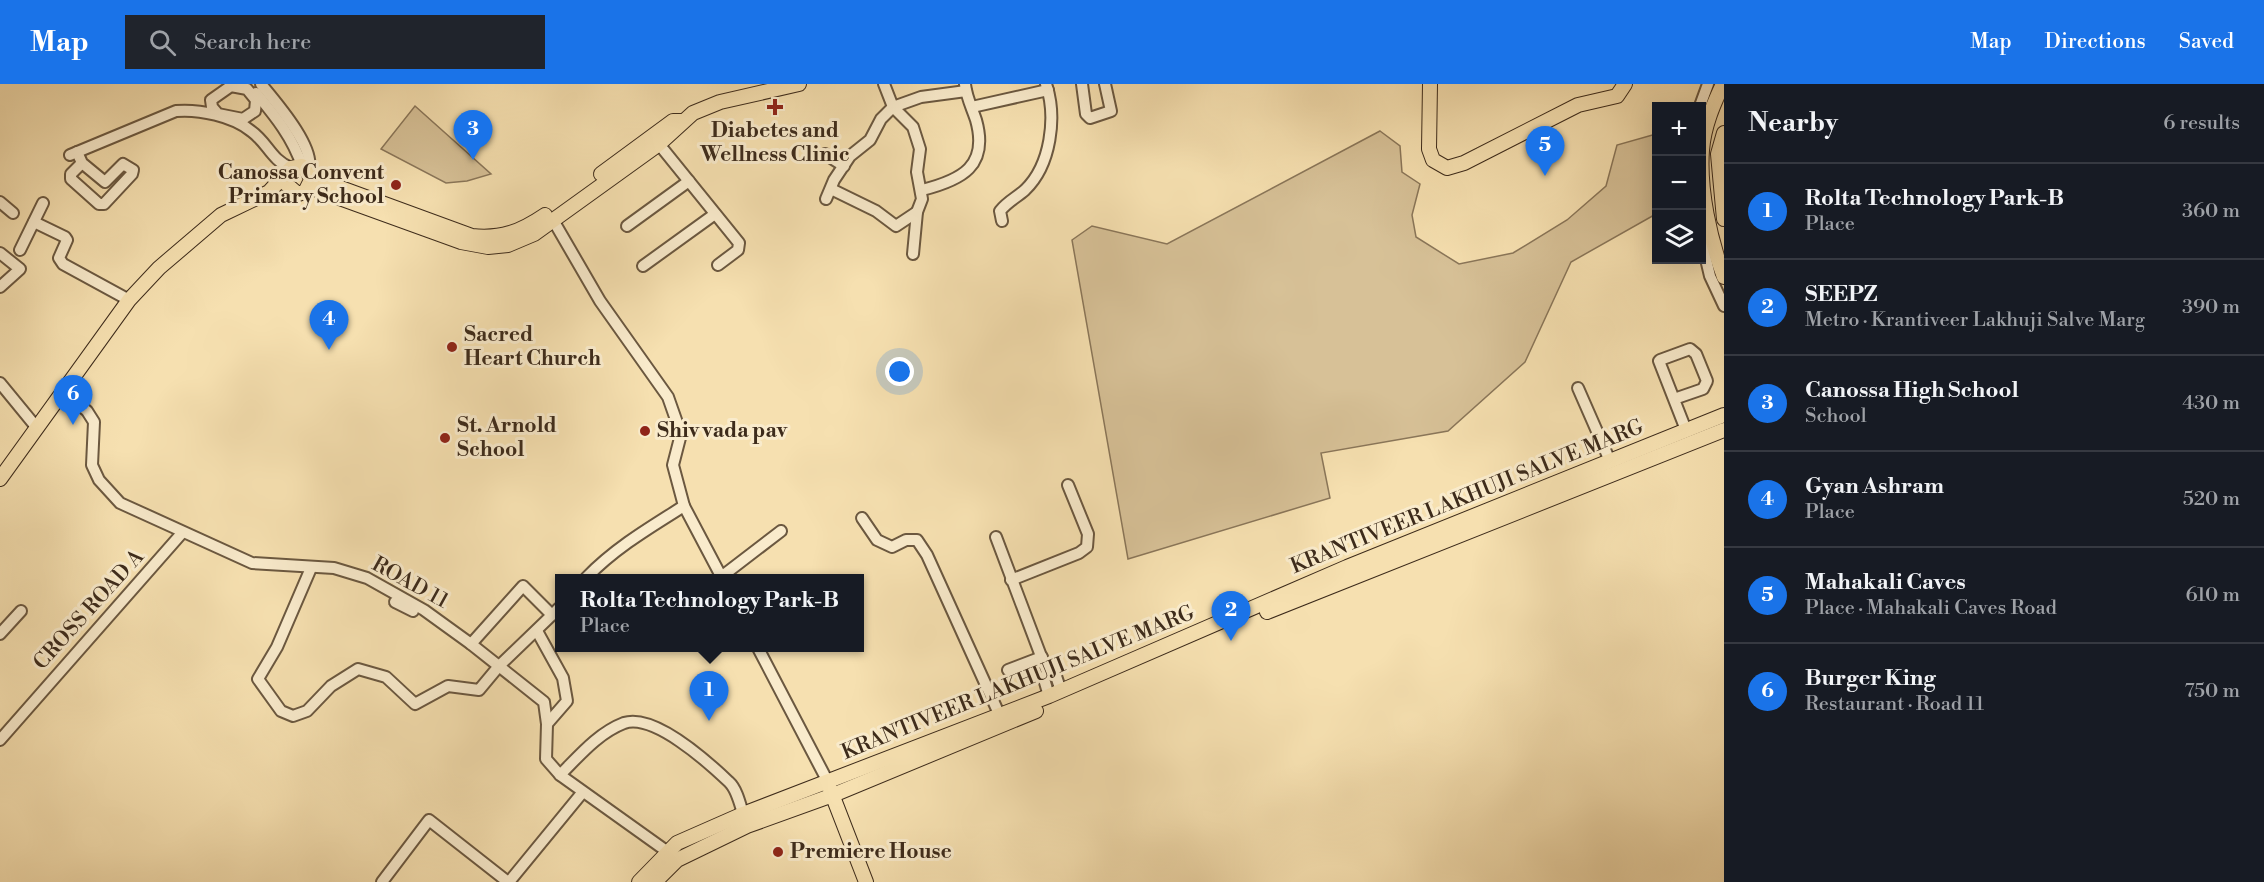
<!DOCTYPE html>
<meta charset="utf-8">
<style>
:root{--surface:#171b24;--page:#20242c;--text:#f1f3f6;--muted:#9ea1a6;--line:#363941;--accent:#1a73e8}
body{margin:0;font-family:"Libre Bodoni",serif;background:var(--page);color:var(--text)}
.controls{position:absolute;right:18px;top:18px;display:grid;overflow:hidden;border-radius:0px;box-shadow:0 6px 24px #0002}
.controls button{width:54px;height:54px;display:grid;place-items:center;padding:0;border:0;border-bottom:2px solid var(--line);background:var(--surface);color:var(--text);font:30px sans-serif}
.you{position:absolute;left:900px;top:288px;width:21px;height:21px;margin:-15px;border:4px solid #fff;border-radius:50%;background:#1a73e8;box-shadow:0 0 0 9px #1a73e833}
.badge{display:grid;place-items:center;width:39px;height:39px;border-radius:50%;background:var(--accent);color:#fff;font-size:20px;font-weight:700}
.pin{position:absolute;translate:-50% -50px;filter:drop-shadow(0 2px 3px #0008)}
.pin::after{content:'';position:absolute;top:32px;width:21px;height:18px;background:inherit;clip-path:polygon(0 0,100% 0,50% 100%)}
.popup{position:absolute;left:555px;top:490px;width:309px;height:78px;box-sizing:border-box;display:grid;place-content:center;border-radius:0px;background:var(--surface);filter:drop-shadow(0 2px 4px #0005);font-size:20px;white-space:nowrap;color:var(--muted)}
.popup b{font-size:22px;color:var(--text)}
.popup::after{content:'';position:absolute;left:50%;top:100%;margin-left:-12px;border:12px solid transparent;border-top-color:var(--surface)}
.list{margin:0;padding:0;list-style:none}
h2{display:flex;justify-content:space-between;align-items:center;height:78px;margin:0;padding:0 24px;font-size:26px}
h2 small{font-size:20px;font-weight:400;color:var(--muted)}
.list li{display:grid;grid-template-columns:39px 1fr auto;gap:18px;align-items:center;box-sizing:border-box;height:96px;padding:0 24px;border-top:2px solid var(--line)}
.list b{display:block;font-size:22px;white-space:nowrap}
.list p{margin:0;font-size:20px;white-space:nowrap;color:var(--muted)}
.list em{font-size:20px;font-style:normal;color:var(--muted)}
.icon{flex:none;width:33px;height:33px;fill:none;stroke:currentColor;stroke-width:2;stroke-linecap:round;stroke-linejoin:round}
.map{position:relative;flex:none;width:1724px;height:798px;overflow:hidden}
header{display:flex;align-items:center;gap:36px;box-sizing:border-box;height:84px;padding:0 30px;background:var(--accent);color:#fff}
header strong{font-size:28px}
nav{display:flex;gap:33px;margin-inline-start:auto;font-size:21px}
.search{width:420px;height:54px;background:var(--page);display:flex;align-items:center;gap:15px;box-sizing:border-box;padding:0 21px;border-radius:0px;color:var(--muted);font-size:22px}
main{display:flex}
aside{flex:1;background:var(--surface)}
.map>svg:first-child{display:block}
.green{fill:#d7c197;stroke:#8a7659;stroke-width:1.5}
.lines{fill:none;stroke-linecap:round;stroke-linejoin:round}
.minor-casing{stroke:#6b5840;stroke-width:14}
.major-casing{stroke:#3d2b1b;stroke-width:16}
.minor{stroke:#f9ebcc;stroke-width:10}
.major{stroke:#f6e0b0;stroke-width:14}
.poi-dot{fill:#8f2418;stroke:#f9ebcc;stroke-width:2}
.labels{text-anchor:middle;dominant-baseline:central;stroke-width:6;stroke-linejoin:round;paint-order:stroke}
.poi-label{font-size:21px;font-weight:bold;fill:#3d2b1b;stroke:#f9ebcc;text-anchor:start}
.street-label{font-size:21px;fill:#3d2b1b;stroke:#f9ebcc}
</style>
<header>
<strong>Map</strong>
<div class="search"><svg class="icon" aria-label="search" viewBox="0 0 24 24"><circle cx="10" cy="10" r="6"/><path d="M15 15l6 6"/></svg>Search here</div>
<nav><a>Map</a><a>Directions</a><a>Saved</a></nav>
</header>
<main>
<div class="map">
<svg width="1724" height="798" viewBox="0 0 1724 798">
<rect width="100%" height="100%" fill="#f6e0b0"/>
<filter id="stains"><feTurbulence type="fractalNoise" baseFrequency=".00333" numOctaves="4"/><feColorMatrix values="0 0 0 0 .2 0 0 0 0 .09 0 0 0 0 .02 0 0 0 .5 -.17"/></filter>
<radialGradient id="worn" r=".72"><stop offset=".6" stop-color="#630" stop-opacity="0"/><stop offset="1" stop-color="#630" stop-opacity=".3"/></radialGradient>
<g class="green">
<polygon points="415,22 491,90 467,97 446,99 381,65"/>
<polygon points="1380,47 1400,62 1402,88 1420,100 1412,131 1416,153 1459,180 1513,169 1567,136 1606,102 1617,61 1656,50 1656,130 1571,178 1525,278 1448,347 1321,369 1330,414 1128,475 1072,156 1092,142 1167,160"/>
</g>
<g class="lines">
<g class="minor-casing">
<g id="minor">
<path d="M261,0C275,17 318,66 308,87"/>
<polyline points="884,0 893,23 913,43 920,65 917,88 922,115 917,128 913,170"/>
<polyline points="1082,0 1086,30 1090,34 1111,27 1105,0"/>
<polygon points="231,2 247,5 256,16 255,27 243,35 218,30 212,23 211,16"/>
<path d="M256,9C275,32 293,54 302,82"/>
<polyline points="1700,22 1708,0"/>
<polyline points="972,23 1048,6"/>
<polyline points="654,54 739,159 738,166 718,181"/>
<polyline points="77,68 82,79 71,90 71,95 99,120 104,120 132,90 133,86 123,80 105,98 82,79"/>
<polyline points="825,70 844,82"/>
<path d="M70,71L176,27C199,25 233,32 251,47C268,59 271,76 291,84"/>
<polyline points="831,105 876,127 896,142 917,128"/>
<path d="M922,106C962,96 989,82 976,36C972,24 966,12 965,0"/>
<polyline points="826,115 834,96 850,72 870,56 881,35 893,23 921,13 966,7"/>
<polyline points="0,118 13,129"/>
<polyline points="553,136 600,217 668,313 681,350 673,381 684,422 722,494"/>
<path d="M1002,137L1000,127C1008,117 1016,114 1025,106C1051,81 1057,33 1046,0"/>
<polyline points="34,138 65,153 67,156 59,174 63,180 129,216"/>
<polyline points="627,142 689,97"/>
<polyline points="1702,158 1710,192 1724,222"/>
<polyline points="20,166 43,119"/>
<polyline points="0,169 20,185 0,203"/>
<polyline points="643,182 715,130"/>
<polyline points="0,299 37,344"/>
<polyline points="1578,304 1610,377"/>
<polyline points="64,308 87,327 94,338 92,381 99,396 120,419 252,479 334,484 367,494 424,526 471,560 544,618 547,640 546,675 560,691 672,771"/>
<polyline points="1674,315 1703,305 1707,297 1696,270 1690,265 1660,276 1659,277 1686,346"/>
<polyline points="862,434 877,456 892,463 906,456 917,456 927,471 1000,632"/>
<polyline points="996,453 1047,588 1044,595 1049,612"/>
<polyline points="311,484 277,563 258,595 281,627 293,632 307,627 331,602 358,585 386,593 415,620 448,602 479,606 499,582 552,531"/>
<polyline points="721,493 781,447"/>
<path d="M586,494C615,464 649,444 684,422"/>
<polyline points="1011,496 1079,469 1087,463 1088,450 1068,401"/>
<polyline points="395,518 413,527"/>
<polyline points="537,547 563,594 567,617 547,640"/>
<polyline points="0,550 21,527"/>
<polyline points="471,560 523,502 552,531 559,524"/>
<polyline points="758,564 828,698"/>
<polyline points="1008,586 1042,573"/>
<polyline points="1047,588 1056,592 1061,607"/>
<polyline points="0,656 182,449"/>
<path d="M560,691C579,672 598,649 624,639C654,629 708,678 729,698C738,706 741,725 745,736"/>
<polyline points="382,798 429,736 508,798"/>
<polyline points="509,798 582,709"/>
</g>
</g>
<g class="major-casing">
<g id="major">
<polyline points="1430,0 1429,65 1433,76 1447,84 1464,79 1578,21 1617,12 1625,0"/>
<path d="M1723,0C1713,21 1704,42 1702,66C1699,106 1710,155 1724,193"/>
<polyline points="1724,49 1718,70 1724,135"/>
<polyline points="601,90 673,37 682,37"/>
<polyline points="285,93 285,99 298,110 305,108 311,96"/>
<path d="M311,93L472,152C501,155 520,148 545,131"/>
<polyline points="309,103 461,158 488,163 508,161 534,150 659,60 693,29 720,18 799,0"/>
<polyline points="0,395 129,216 159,184 221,131 269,108 291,84 302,82 311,93"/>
<polyline points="1267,528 1724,346"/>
<polyline points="830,705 866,798"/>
<polyline points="639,798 677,759 743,730 1049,612 1347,483 1724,331"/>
<polyline points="655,798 677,776 747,742 833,711 1036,627"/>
</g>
</g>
<use href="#minor" class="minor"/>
<use href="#major" class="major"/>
</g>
<g class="poi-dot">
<path d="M772 14h6v6h6v6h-6v6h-6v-6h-6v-6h6z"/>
<circle cx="396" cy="101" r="6"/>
<circle cx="452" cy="263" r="6"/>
<circle cx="645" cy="347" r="6"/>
<circle cx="445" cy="354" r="6"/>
<circle cx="778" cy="768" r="6"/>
</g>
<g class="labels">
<g class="poi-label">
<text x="775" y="47" text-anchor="middle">Diabetes and<tspan x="775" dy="24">Wellness Clinic</tspan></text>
<text x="384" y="89" text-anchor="end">Canossa Convent<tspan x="384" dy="24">Primary School</tspan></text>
<text x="464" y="251">Sacred<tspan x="464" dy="24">Heart Church</tspan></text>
<text x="457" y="342">St. Arnold<tspan x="457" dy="24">School</tspan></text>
<text x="657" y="347">Shiv vada pav</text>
<text x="790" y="768">Premiere House</text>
</g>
<g class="street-label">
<text transform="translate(1467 413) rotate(-22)">KRANTIVEER LAKHUJI SALVE MARG</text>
<text transform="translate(410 499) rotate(29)">ROAD 11</text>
<text transform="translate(89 526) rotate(-48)">CROSS ROAD A</text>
<text transform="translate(1018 599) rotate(-22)">KRANTIVEER LAKHUJI SALVE MARG</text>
</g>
</g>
<rect width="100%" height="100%" filter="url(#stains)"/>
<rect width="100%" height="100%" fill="url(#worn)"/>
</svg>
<div class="controls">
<button>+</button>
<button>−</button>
<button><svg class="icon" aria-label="layers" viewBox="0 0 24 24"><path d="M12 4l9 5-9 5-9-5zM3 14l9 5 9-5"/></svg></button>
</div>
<div class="you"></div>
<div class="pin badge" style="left:709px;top:637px">1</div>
<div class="popup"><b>Rolta Technology Park-B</b>Place</div>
<div class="pin badge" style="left:1231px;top:557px">2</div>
<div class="pin badge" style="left:473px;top:76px">3</div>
<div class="pin badge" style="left:329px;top:266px">4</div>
<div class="pin badge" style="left:1545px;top:92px">5</div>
<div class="pin badge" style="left:73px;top:341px">6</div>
</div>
<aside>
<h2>Nearby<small>6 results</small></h2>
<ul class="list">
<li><span class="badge">1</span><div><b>Rolta Technology Park-B</b><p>Place</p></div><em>360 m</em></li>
<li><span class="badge">2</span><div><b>SEEPZ</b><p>Metro · Krantiveer Lakhuji Salve Marg</p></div><em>390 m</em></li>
<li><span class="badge">3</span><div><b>Canossa High School</b><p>School</p></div><em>430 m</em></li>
<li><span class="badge">4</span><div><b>Gyan Ashram</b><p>Place</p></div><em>520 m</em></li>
<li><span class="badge">5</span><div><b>Mahakali Caves</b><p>Place · Mahakali Caves Road</p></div><em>610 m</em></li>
<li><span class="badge">6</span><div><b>Burger King</b><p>Restaurant · Road 11</p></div><em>750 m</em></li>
</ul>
</aside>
</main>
